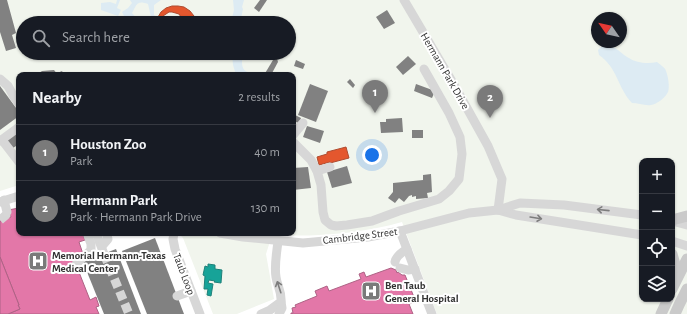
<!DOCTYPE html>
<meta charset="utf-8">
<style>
:root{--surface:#171b24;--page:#242831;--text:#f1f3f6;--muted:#9ea1a6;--line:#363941;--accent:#7a7a7a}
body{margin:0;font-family:"Alegreya Sans",sans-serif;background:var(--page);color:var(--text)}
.controls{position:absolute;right:12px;bottom:12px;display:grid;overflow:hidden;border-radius:8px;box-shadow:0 1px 3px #0004}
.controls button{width:36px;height:36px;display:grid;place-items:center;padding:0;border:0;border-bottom:1px solid var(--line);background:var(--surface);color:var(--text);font:20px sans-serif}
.compass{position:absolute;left:591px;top:12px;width:36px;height:36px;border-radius:50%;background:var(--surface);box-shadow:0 1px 3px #0004;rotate:304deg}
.you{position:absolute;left:372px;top:155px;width:14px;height:14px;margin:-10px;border:3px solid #fff;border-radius:50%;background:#1a73e8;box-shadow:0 0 0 6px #1a73e833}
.badge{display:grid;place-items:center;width:26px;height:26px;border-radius:50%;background:var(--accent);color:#fff;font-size:13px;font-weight:700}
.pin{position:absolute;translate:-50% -33px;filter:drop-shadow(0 1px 2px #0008)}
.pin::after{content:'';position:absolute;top:21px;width:14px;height:12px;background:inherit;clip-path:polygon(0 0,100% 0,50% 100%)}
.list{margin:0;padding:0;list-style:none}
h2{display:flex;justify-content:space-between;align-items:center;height:52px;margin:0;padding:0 16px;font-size:17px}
h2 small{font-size:13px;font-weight:400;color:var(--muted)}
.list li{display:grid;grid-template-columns:26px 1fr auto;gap:12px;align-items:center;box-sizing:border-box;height:56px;padding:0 16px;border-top:1px solid var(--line)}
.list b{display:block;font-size:15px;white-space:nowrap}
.list p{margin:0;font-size:13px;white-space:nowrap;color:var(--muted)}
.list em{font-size:13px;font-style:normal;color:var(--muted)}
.icon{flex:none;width:22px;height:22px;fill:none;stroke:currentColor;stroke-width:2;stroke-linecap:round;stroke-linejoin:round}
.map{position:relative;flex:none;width:687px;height:314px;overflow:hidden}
.search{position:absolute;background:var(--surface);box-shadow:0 1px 3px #0004;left:16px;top:16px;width:280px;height:44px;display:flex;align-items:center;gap:10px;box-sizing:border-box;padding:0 14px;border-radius:22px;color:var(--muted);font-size:15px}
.panel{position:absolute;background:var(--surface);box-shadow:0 1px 3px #0004;left:16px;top:72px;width:280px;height:164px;border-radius:8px}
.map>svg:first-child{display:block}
.green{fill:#f1f5ed;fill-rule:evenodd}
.water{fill:#ddebf3}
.shops{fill:#e4572e;stroke:#af4c30}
.health{fill:#e377a8;stroke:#ae6385}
.public{fill:#17a398;stroke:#1f817a}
.building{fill:#818181}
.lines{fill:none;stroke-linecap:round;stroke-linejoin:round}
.minor-tunnel{stroke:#d6d6d6;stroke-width:9;stroke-dasharray:9 4.5;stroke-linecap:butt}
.minor{stroke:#d7d7d7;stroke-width:9}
.major{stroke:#cacaca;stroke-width:11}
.oneway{stroke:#7d7d7d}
.labels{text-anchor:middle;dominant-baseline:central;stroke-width:4;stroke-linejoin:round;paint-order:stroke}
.street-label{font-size:11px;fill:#333;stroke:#fff}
.poi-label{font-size:11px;font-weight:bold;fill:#333;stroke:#fff;text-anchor:start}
</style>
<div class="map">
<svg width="687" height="314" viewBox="0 0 687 314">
<rect width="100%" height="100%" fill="#fff"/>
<path class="green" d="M0,0H687V314H437L402,222C359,234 316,237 272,235L266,254L274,299L237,314H213L183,238L181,236L182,233H293V75H19V185L0,191ZM597,18H621V42H597ZM23,23H289V53H23ZM642,161H672V299H642Z"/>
<g class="water">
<polygon points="117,0 120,0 117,8 121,10 118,16 101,10 101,3 110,2 116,4"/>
<path d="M130,0H161L154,5V15L157,17L155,23H146L147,19L151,17L148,4C137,0 137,4 132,13L137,19L133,23H126L132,18L124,16L122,12L128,8L132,3Z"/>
<polygon points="233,0 244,0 242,7 243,9 240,23 233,23 231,22 234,10"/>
<path d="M603,45C618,46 618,52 629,58C636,63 648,64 657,62C660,65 665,67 666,71C668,76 670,87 668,92C665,98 657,104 651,105C645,106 638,103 632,103C617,87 618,68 599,55L598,50Z"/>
<path d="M232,53H242C243,57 242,59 242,63C242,75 254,72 262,75H236L233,65Z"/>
</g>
<g class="shops">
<polygon points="172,6 178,6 184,7 190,11 194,16 196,23 182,23 181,17 179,14 172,12 169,12 163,16 161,23 156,23 158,17 161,12 166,8"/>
<polygon points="160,53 194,53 191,55 181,58 171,58"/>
<polygon points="346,147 349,158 330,163 330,162 319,165 317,157 327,154 327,152"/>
</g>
<g class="health">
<polygon points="19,208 19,233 82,233 85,240 79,242 83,254 73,257 90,300 96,297 99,306 96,307 99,314 8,314 20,309 18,305 19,305 0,257 0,221 11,217 8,210"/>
<polygon points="0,257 19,305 18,305 20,309 8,314 0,314"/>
<polygon points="391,268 396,270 397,273 398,272 402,275 405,275 416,302 409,304 413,314 291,314 291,313 293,313 292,308 296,307 295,305 317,296 315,291 327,286 329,291 361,279 359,274 364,272 366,277"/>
</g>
<polygon class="public" points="208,264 215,265 215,269 222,270 221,283 214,282 215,281 209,280 208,283 213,284 211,296 207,295 208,289 204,289 205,276 203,275 205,266 208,267"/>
<g class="building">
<polygon points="0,0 7,0 16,33 12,35 16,48 6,51 0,32"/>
<polygon points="260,0 267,0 259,12 254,8"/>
<polygon points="387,10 395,23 384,29 376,17"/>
<rect x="224" y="53" width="7" height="6"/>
<polygon points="276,55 278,62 271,75 264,75"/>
<polygon points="408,56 416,64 403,75 396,67"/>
<polygon points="296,60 305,64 303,69 294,66"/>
<polygon points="54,70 58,75 61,71 65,73 63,75 36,75 42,71"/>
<polygon points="350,79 355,85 353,88 347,82"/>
<polygon points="310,84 328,91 316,122 298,115"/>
<polygon points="416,84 435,91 432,98 414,91"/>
<polygon points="0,86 19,112 19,116 0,130"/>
<polygon points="295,115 301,118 299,123 293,121"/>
<polygon points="402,118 403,132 381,133 380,122 386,122 386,119"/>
<polygon points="307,126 324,131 320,143 303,137"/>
<polygon points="19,130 19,144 13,148 6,140"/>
<rect x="412" y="130" width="11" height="8"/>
<polygon points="347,166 352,183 332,188 327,172"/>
<polygon points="308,167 311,188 293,190 293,168"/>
<polygon points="431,174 432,192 427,193 428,198 416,199 416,196 412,197 412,195 409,196 404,202 399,198 395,203 388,198 393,192 393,183 423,180 423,175"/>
<polygon points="155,238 184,314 147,314 122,251"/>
<polygon points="116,249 141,314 104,314 83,262"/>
</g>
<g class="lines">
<g class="minor-tunnel">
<polyline points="0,220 6,215 7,212"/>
<polyline points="104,254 129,314"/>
</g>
<g class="minor">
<polyline points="404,0 453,83 488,146 502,179 498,210"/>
<polyline points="0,79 8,86 14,97 19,104"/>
<polyline points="293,135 303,123"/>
<polyline points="2,140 19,162"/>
<polyline points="0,141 19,127"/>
<polyline points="293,142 311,160 317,171 321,185 323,212 325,220 331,225 336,226 347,225 372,221 399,211 439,199 449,191 459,179 462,154 460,137 449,113 424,69"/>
<polyline points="317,171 330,167"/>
<polyline points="4,200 7,212"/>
<polyline points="0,202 19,196"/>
<polyline points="498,210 516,215 642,235"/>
<polyline points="672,221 687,225"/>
<polyline points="400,231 432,314"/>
<polyline points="96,233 104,254"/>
<polyline points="174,233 173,239 175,249 200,314"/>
<polyline points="220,233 243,237 303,243 368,237 400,231 469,213 498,210 520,203 564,205 642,215"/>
<polyline points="672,241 687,246"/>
<polyline points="102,246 108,239 106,233"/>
<path d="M395,262C396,256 402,252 407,249"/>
<polyline points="76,264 91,250 91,244 87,233"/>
<polyline points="400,268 408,270 415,269"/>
<polyline points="177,296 191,291"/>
<path d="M261,314L270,310L281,302C282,291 277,286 276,277C274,265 277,252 278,241"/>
<polyline points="279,314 282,308 281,302"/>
</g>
<g class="major">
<polyline points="672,220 687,216"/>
<polyline points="672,254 676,268 676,279"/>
<polyline points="672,289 687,259"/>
<polyline points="661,314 668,299"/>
<polyline points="675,314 679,305 687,289"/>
</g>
</g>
<defs><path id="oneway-shaft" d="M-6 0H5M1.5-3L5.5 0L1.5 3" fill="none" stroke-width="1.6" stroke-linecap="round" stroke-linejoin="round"/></defs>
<g class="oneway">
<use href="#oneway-shaft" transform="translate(603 210) rotate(-174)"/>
<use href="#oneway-shaft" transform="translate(536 218) rotate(9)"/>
<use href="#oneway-shaft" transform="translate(279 287) rotate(-108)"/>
</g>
<defs>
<g id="hospital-square" transform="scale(1)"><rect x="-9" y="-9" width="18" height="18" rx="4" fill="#7a7a7a" stroke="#fff"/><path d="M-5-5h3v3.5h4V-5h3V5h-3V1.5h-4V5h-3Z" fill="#fff"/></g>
</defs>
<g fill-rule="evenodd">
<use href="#hospital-square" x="38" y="261"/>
<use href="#hospital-square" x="371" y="291"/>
</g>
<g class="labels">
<g class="street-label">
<text transform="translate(445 71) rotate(60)">Hermann Park Drive</text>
<text transform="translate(360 236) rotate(-7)">Cambridge Street</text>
<text transform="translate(184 274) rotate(69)">Taub Loop</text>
</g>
<g class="poi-label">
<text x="52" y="255">Memorial Hermann-Texas<tspan x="52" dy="13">Medical Center</tspan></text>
<text x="385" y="285">Ben Taub<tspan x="385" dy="13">General Hospital</tspan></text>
</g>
</g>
</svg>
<div class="controls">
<button>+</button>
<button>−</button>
<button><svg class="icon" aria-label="locate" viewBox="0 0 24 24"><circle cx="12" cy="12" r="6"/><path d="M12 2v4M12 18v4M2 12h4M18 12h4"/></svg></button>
<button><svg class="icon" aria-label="layers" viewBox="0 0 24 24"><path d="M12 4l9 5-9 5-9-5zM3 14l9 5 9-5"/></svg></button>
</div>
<svg class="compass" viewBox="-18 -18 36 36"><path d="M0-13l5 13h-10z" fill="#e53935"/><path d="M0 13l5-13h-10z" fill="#9ea1a6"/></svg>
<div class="you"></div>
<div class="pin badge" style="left:375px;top:113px">1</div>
<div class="pin badge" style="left:490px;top:118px">2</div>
<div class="search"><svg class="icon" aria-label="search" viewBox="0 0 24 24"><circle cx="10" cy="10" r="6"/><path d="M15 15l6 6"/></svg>Search here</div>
<section class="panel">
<h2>Nearby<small>2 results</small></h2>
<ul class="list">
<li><span class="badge">1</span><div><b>Houston Zoo</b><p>Park</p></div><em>40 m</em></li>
<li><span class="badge">2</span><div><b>Hermann Park</b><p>Park · Hermann Park Drive</p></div><em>130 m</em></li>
</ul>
</section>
</div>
